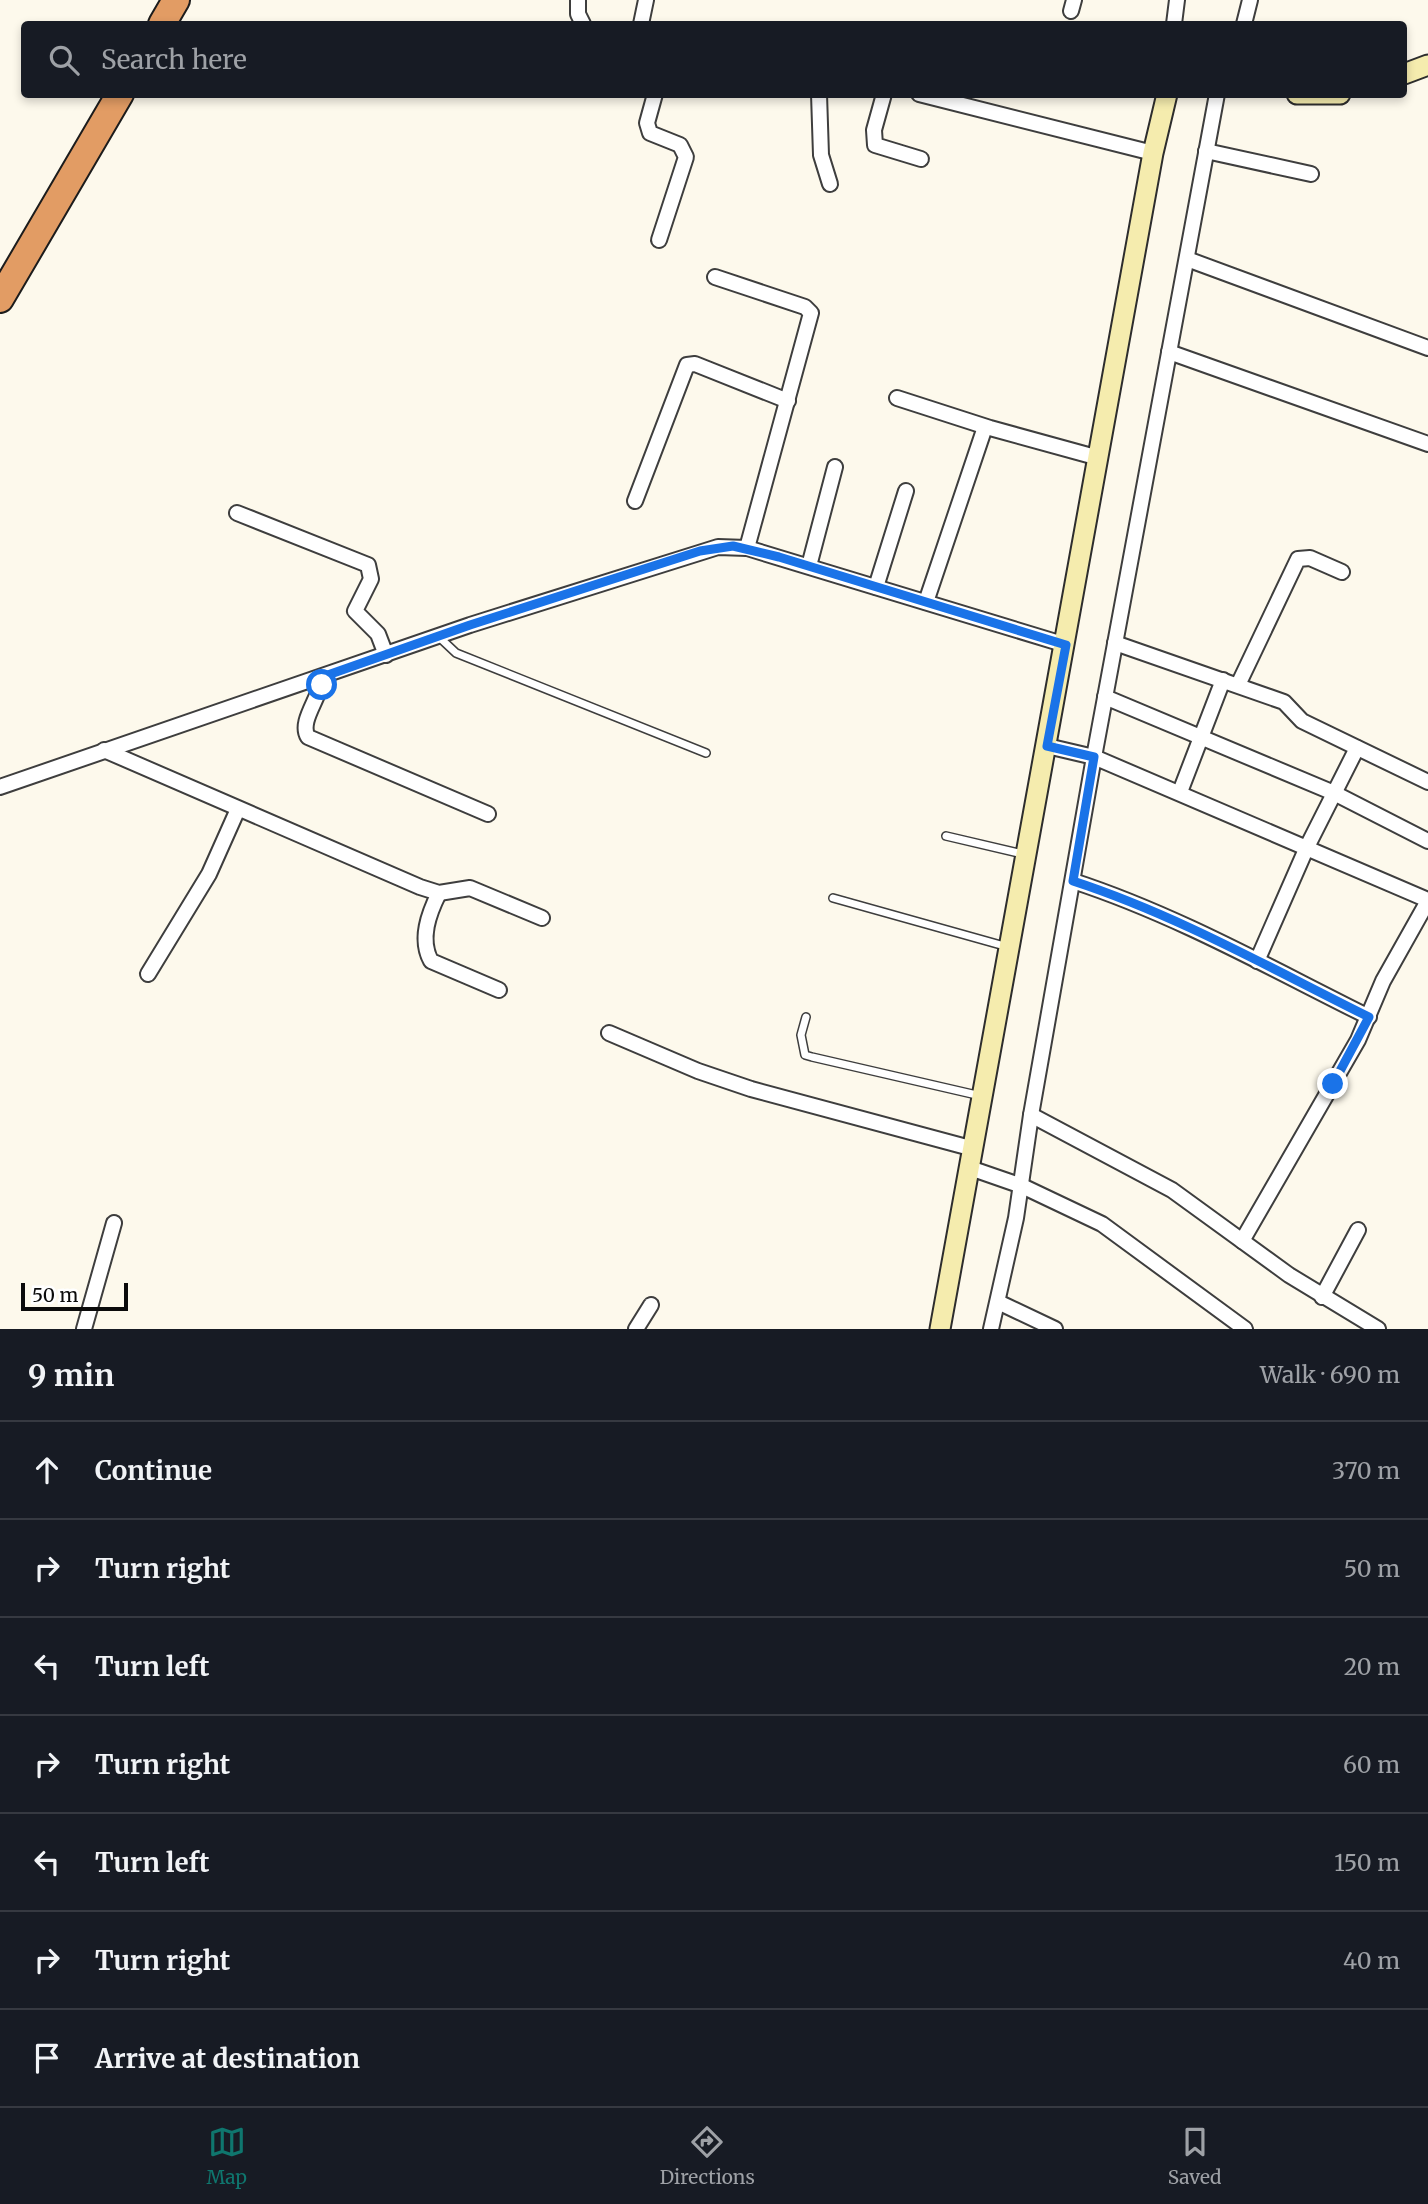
<!DOCTYPE html>
<meta charset="utf-8">
<style>
:root{--surface:#171b24;--page:#20242c;--text:#f1f3f6;--muted:#9ea1a6;--line:#363941;--accent:#0f766e}
body{margin:0;font-family:Merriweather,serif;background:var(--page);color:var(--text)}
.scale{position:absolute;left:21px;bottom:18px;width:107px;box-sizing:border-box;padding-left:7px;border:4px solid #0b0b0b;border-top:0;font-size:19px;line-height:24px;white-space:nowrap;color:#0b0b0b;-webkit-text-stroke:5px #fff;paint-order:stroke}
.stop{position:absolute;width:21px;height:21px;margin:-16px;border:5px solid #1a73e8;border-radius:50%;background:#fff}
.stop.end{background:#1a73e8;border-color:#fff;box-shadow:0 2px 7px #0008}
.list{margin:0;padding:0;list-style:none}
h2{display:flex;justify-content:space-between;align-items:center;height:91px;margin:0;padding:0 28px;font-size:30px}
h2 small{font-size:23px;font-weight:400;color:var(--muted)}
.list li{display:grid;grid-template-columns:46px 1fr auto;gap:21px;align-items:center;box-sizing:border-box;height:98px;padding:0 28px;border-top:2px solid var(--line)}
.list b{display:block;font-size:26px;white-space:nowrap}
.list em{font-size:23px;font-style:normal;color:var(--muted)}
.icon{flex:none;width:38px;height:38px;fill:none;stroke:currentColor;stroke-width:2;stroke-linecap:round;stroke-linejoin:round}
.map{position:relative;flex:none;width:1428px;height:1329px;overflow:hidden}
.search{position:absolute;background:var(--surface);box-shadow:0 4px 10px #0003;left:21px;right:21px;top:21px;height:77px;display:flex;align-items:center;gap:18px;box-sizing:border-box;padding:0 24px;border-radius:7px;color:var(--muted);font-size:26px}
.sheet{height:777px;background:var(--surface)}
nav{display:flex;justify-content:space-around;align-items:center;box-sizing:border-box;height:98px;border-top:2px solid var(--line);background:var(--surface);font-size:19px;color:var(--muted)}
nav a{display:grid;justify-items:center;gap:4px}
nav .on{color:var(--accent)}
.map>svg:first-child{display:block}
.lines{fill:none;stroke-linecap:round;stroke-linejoin:round}
.lane-casing{stroke:#3e3e3e;stroke-width:10}
.street-casing{stroke:#3e3e3e;stroke-width:18}
.secondary-casing{stroke:#2d2d2d;stroke-width:23}
.highway-casing{stroke:#1c1c1c;stroke-width:30}
.lane{stroke:#fff;stroke-width:7}
.street{stroke:#fff;stroke-width:14}
.secondary{stroke:#f5ecae;stroke-width:19}
.highway{stroke:#e29c64;stroke-width:26}
.route{stroke:#1a73e8;stroke-width:9}
</style>
<div class="map">
<svg width="1428" height="1329" viewBox="0 0 1428 1329">
<rect width="100%" height="100%" fill="#fdf9ec"/>
<g class="lines">
<g class="lane-casing">
<g id="lane">
<polyline points="439,637 456,653 706,753"/>
<polyline points="946,836 1023,854"/>
<polyline points="833,898 1008,947"/>
<polyline points="806,1017 801,1035 805,1055 812,1057 981,1096"/>
</g>
</g>
<g class="street-casing">
<g id="street">
<polyline points="578,0 578,14 583,24"/>
<polyline points="1071,11 1074,0"/>
<polyline points="641,24 646,0"/>
<polyline points="1174,24 1177,0"/>
<polyline points="1244,24 1250,0"/>
<polyline points="655,94 647,123 650,133 680,145 686,157 659,240"/>
<polyline points="819,94 821,155 830,184"/>
<polyline points="884,94 874,130 875,145 921,159"/>
<polyline points="919,94 1153,153"/>
<polyline points="1206,151 1311,174"/>
<polyline points="1187,259 1428,348"/>
<polyline points="715,277 805,307 811,313 747,548"/>
<polyline points="1169,352 1428,444"/>
<polyline points="897,398 990,428 1099,458"/>
<polyline points="635,501 687,365 695,364 788,401"/>
<polyline points="237,513 368,565 371,579 355,611 378,634 386,655"/>
<polyline points="809,566 835,467"/>
<polyline points="876,587 906,491"/>
<polyline points="926,602 985,427"/>
<polyline points="1115,643 1284,702 1302,721 1428,782"/>
<path d="M322,677C322,696 298,721 308,737L488,814"/>
<polyline points="1238,685 1298,559 1310,558 1342,572"/>
<polyline points="1105,697 1334,793 1428,841"/>
<polyline points="1047,746 1094,757 1428,900"/>
<polyline points="104,750 420,887 439,893 470,888 542,918"/>
<polyline points="0,787 470,625 718,547 747,548 1066,645"/>
<polyline points="1180,792 1223,680"/>
<path d="M1073,881C1177,915 1272,969 1369,1017"/>
<path d="M439,893C429,913 419,939 431,961L499,990"/>
<polyline points="1257,961 1307,847 1357,748"/>
<polyline points="148,974 209,874 238,809"/>
<polyline points="609,1033 698,1071 751,1089 974,1149"/>
<polyline points="1031,1115 1172,1190 1289,1275 1378,1329"/>
<polyline points="970,1168 1022,1186 1102,1224 1245,1329"/>
<polyline points="1242,1241 1358,1040 1383,981 1428,901"/>
<polyline points="1322,1297 1358,1230"/>
<polyline points="998,1302 1055,1329"/>
<polyline points="84,1329 114,1223"/>
<polyline points="636,1329 651,1305"/>
<polyline points="991,1329 1016,1218 1031,1115 1094,757 1217,94"/>
</g>
</g>
<g class="secondary-casing">
<g id="secondary">
<polyline points="1404,74 1428,65"/>
<polyline points="1297,94 1340,94"/>
<polyline points="940,1329 1153,153 1167,94"/>
</g>
</g>
<g class="highway-casing">
<g id="highway">
<polyline points="162,24 176,0"/>
<polyline points="0,299 120,94"/>
</g>
</g>
<use href="#lane" class="lane"/>
<use href="#street" class="street"/>
<use href="#secondary" class="secondary"/>
<use href="#highway" class="highway"/>
</g>
<g class="lines">
<path class="route" d="M322,685V677L470,625L700,551L733,546L779,557L1066,645L1047,746L1094,757L1073,881C1177,915 1272,969 1369,1017L1333,1084"/>
</g>
</svg>
<div class="scale">50 m</div>
<div class="stop" style="left:322px;top:685px"></div>
<div class="stop end" style="left:1333px;top:1084px"></div>
<div class="search"><svg class="icon" aria-label="search" viewBox="0 0 24 24"><circle cx="10" cy="10" r="6"/><path d="M15 15l6 6"/></svg>Search here</div>
</div>
<section class="sheet">
<h2>9 min<small>Walk · 690 m</small></h2>
<ul class="list">
<li><svg class="icon" aria-label="ahead" viewBox="0 0 24 24"><path d="M12 20V5M6 11l6-6 6 6"/></svg><div><b>Continue</b></div><em>370 m</em></li>
<li><svg class="icon" aria-label="right" viewBox="0 0 24 24"><path d="M7 20v-9h11M14 6l5 5-5 5"/></svg><div><b>Turn right</b></div><em>50 m</em></li>
<li><svg class="icon" aria-label="left" viewBox="0 0 24 24"><path d="M17 20v-9H6M10 6l-5 5 5 5"/></svg><div><b>Turn left</b></div><em>20 m</em></li>
<li><svg class="icon" aria-label="right" viewBox="0 0 24 24"><path d="M7 20v-9h11M14 6l5 5-5 5"/></svg><div><b>Turn right</b></div><em>60 m</em></li>
<li><svg class="icon" aria-label="left" viewBox="0 0 24 24"><path d="M17 20v-9H6M10 6l-5 5 5 5"/></svg><div><b>Turn left</b></div><em>150 m</em></li>
<li><svg class="icon" aria-label="right" viewBox="0 0 24 24"><path d="M7 20v-9h11M14 6l5 5-5 5"/></svg><div><b>Turn right</b></div><em>40 m</em></li>
<li><svg class="icon" aria-label="arrive" viewBox="0 0 24 24"><path d="M6 21V4h12l-3 4 3 4H6"/></svg><div><b>Arrive at destination</b></div></li>
</ul>
</section>
<nav>
<a class="on"><svg class="icon" aria-label="map" viewBox="0 0 24 24"><path d="M3 6l6-2 6 2 6-2v14l-6 2-6-2-6 2zM9 4v14M15 6v14"/></svg>Map</a>
<a><svg class="icon" aria-label="directions" viewBox="0 0 24 24"><path d="M12 3l9 9-9 9-9-9zM9 14v-3h6M13 9l2 2-2 2"/></svg>Directions</a>
<a><svg class="icon" aria-label="saved" viewBox="0 0 24 24"><path d="M7 4h10v16l-5-4-5 4z"/></svg>Saved</a>
</nav>
